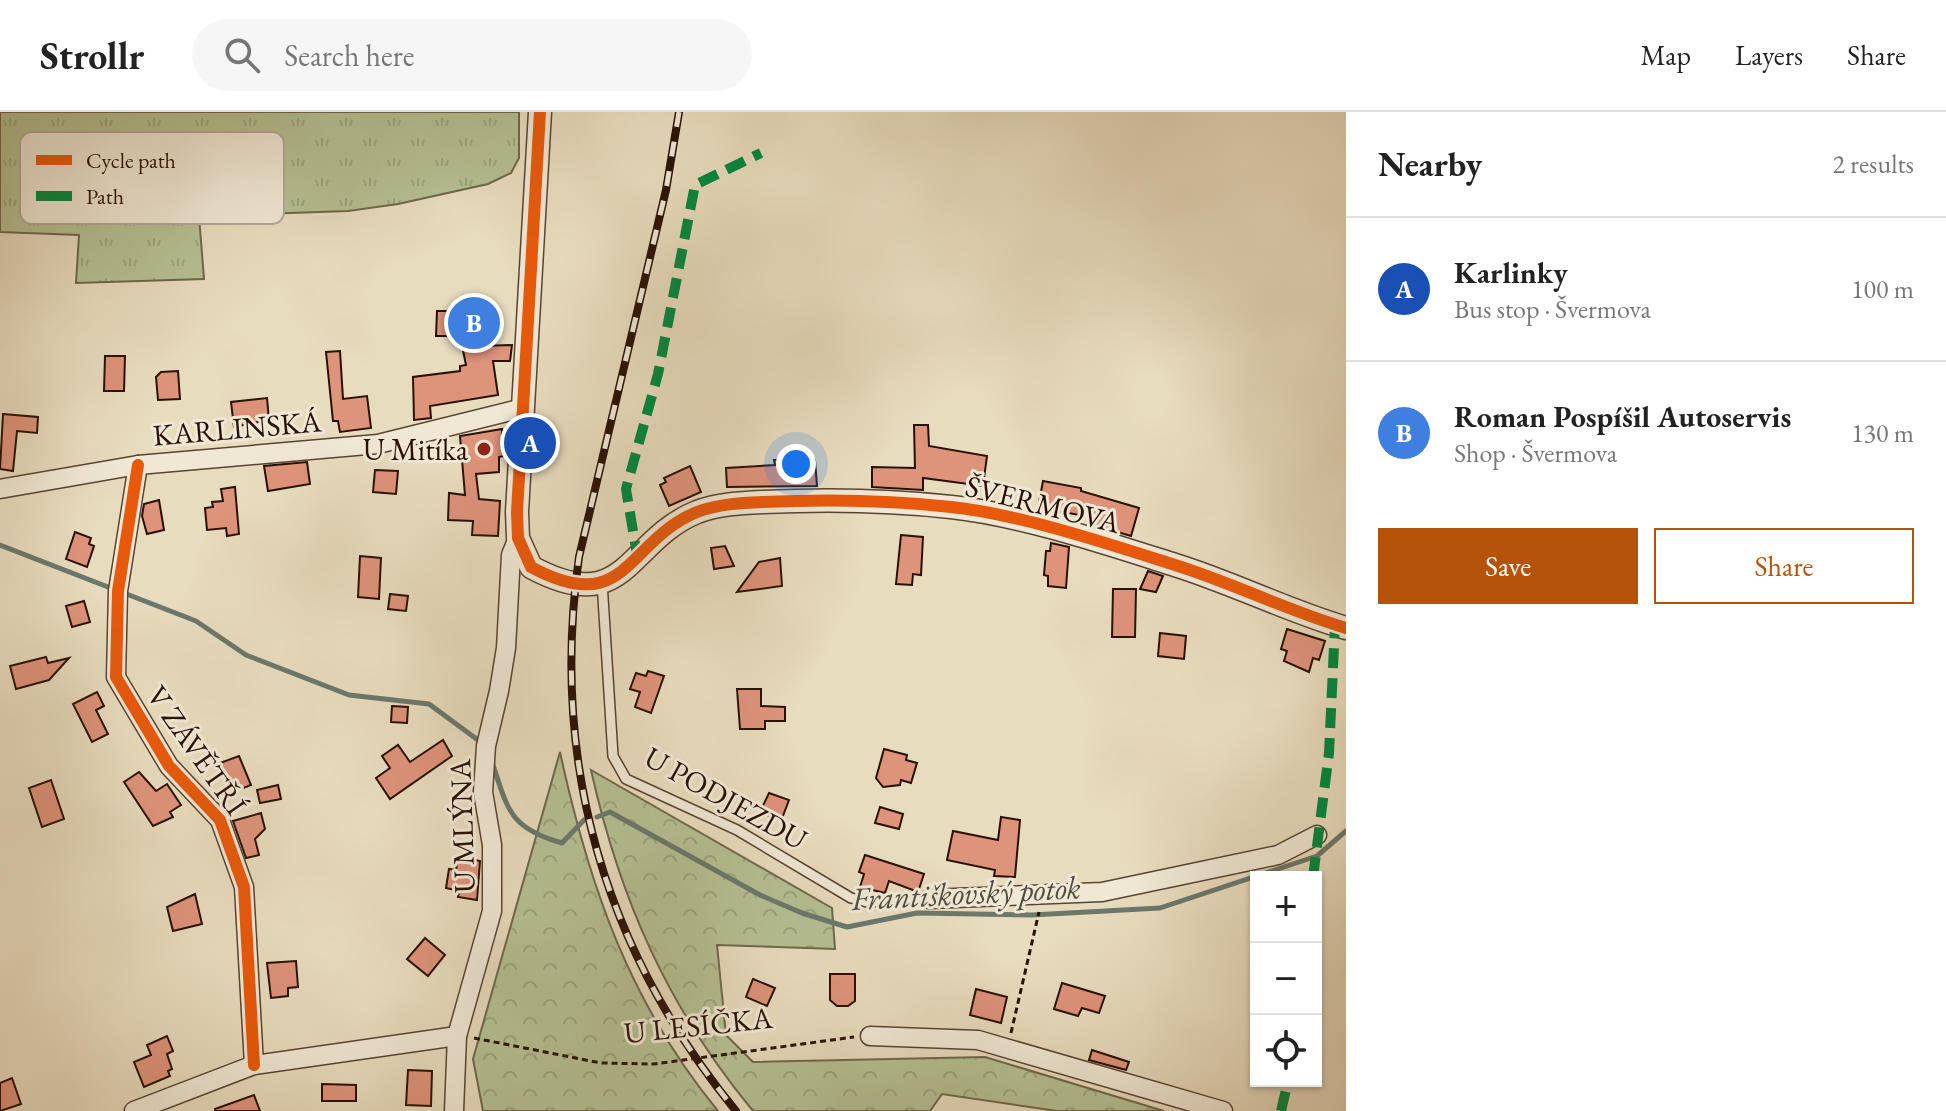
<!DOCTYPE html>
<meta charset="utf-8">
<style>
:root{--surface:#fff;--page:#f6f6f6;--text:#222;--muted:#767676;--line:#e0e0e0;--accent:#b45309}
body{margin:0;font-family:"EB Garamond",serif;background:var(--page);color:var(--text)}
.controls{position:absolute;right:24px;bottom:24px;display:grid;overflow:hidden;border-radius:0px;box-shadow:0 2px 6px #0004}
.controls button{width:72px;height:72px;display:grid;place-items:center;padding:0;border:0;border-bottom:2px solid var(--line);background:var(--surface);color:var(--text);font:40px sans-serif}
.you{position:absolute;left:796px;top:352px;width:28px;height:28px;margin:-20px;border:6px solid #fff;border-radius:50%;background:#1a73e8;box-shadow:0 0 0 12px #1a73e833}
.badge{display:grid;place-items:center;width:52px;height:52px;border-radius:50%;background:var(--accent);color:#fff;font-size:26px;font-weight:700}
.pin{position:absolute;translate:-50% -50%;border:4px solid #fff;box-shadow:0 2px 8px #0006}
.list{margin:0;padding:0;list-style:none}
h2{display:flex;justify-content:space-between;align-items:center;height:104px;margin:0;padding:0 32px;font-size:34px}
h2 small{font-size:26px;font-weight:400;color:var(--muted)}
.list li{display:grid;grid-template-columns:52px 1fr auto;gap:24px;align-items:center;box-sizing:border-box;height:144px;padding:0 32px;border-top:2px solid var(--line)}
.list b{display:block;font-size:30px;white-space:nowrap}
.list p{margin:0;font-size:26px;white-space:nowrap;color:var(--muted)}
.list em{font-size:26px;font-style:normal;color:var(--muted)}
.actions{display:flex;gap:16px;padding:24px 32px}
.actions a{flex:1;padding:18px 0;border:2px solid var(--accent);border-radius:0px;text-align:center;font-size:28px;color:var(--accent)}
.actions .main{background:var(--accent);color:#fff}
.icon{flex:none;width:44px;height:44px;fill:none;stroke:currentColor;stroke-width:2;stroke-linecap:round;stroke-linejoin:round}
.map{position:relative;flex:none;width:1346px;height:999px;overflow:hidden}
header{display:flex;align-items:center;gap:48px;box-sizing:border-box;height:112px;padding:0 40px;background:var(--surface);border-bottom:2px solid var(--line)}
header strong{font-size:38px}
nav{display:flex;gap:44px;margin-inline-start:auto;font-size:28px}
.search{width:560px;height:72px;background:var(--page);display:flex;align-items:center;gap:20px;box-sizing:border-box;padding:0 28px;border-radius:44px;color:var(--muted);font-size:30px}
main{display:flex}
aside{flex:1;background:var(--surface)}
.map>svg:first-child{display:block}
.grass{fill:url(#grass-tufts);stroke:#6e684c;stroke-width:2}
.forest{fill:url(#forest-crowns);stroke:#6e684c;stroke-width:2}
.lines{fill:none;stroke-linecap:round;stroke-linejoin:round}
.stream{stroke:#6b786c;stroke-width:5}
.building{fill:#de937b;stroke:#281104;stroke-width:2}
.service-casing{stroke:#584432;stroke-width:12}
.minor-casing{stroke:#584432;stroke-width:21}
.tertiary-casing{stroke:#584432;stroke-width:25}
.path{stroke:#281104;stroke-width:3;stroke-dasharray:6 4;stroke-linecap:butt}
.service{stroke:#f0e8d5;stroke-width:9}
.minor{stroke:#f0e8d5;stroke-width:18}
.tertiary{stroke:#f0e8d5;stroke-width:22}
.rail-casing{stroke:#281104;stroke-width:8}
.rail{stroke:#f0e8d5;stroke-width:5;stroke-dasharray:15;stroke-linecap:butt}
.quiet{stroke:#00873e;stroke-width:10;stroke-dasharray:20 10;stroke-linecap:butt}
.cycleway-casing{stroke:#f0e8d5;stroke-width:17}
.cycleway{stroke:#e8590c;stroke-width:12}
.poi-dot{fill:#8f2418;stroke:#f0e8d5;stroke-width:3}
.labels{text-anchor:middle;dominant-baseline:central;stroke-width:6;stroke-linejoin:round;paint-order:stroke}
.street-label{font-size:30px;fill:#281104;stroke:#f0e8d5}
.poi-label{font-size:30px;fill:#281104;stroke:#f0e8d5;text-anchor:end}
.water-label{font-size:32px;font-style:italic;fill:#4f4d41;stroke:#f0e8d5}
.key{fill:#f0e8d5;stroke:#b4a896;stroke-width:2}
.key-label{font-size:22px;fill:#281104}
</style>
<header>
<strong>Strollr</strong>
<div class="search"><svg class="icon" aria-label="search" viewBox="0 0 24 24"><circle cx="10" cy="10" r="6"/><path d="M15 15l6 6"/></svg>Search here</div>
<nav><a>Map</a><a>Layers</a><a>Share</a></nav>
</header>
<main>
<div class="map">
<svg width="1346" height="999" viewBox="0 0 1346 999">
<defs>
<pattern id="grass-tufts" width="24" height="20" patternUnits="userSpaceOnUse" patternTransform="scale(2)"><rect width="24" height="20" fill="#b5c093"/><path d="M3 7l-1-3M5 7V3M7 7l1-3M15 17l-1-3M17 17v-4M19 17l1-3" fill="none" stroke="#9ca47d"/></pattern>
<pattern id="forest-crowns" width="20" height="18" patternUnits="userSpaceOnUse" patternTransform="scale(2)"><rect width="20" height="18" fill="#b5c093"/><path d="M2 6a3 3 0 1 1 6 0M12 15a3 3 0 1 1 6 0" fill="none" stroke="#9ca47d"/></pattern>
</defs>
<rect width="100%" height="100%" fill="#e8dcbe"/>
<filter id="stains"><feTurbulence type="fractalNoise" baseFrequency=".0025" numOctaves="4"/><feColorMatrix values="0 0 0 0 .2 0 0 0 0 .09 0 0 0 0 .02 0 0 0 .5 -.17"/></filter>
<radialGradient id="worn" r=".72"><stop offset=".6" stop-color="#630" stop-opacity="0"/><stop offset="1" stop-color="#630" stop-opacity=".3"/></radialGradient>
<polygon class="grass" points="0,0 519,0 519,46 511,61 488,72 398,92 348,99 199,104 204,167 76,171 79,123 0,120"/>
<g class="forest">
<path d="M560,640C589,774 630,892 718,999H483L473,947Z"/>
<path d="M591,658L832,796L835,837L717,833L726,923L753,950L985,945L1164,999H1057L942,982L930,999H753C668,896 620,788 591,658Z"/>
</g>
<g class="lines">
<g class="stream">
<polyline points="0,433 108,475"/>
<polyline points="124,481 196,509 246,543 349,583 429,592 482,631"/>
<path d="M492,650C508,698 509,716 562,731L584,708"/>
<polyline points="597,705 610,700 760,783 802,801 847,815 917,801 1032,803 1160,796 1317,744 1346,719"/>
</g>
</g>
<g class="building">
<polygon points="437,199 483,199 482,234 512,233 510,249 493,249 498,283 430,294 431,306 414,308 413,265 460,259 460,254 466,253 460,224 436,224"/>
<polygon points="340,239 343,287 367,284 371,316 340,320 338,309 333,309 326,240"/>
<polygon points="105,244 125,244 124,279 104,279"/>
<polygon points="178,259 180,287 158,288 156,265 161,260"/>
<polygon points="267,286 269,308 234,315 231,290"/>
<polygon points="3,302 38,305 37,321 17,319 13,359 0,357"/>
<polygon points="914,313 928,313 929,334 987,344 983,374 923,366 923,378 872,375 872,355 915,356"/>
<polygon points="502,317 504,344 499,345 499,360 476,362 479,387 500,389 498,424 472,423 473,409 448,408 449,381 465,383 460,324"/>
<polygon points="774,348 815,348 817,374 727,375 726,356 775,353"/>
<polygon points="307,350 310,372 268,379 264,354"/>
<polygon points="690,354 701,380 669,394 660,373 666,370 664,366"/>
<polygon points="375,358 398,359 396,382 373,380"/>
<polygon points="1043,369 1081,376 1081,379 1139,396 1131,424 1090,412 1092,405 1038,396"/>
<polygon points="235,375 239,422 227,424 226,416 207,418 205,396 213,395 212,390 223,389 221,377"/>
<polygon points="159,388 164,418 147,422 142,404 144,392"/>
<polygon points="75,420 91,426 89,432 94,434 87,455 66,447"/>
<polygon points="901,423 923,425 921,463 913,462 912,473 896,472"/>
<polygon points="1051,431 1069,435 1066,476 1048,474 1048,464 1044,463 1046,439 1050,439"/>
<polygon points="725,434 734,454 714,457 711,436"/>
<polygon points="360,444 381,446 379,487 358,485"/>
<polygon points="780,446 782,474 737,480 759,450"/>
<polygon points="1148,459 1163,464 1156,480 1140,477"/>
<polygon points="1113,477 1136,477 1135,525 1112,525"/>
<polygon points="390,482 408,484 406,499 388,497"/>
<polygon points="84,489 90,510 72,515 66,494"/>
<polygon points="1287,517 1325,529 1319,548 1313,546 1309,560 1284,549 1287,539 1281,537"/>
<polygon points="1160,521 1186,524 1184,547 1158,544"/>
<polygon points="46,545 48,551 69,546 49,568 16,577 10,554"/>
<polygon points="648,559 664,564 651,601 635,595 640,580 630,577 636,561 646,564"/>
<polygon points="737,577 761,577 761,594 785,595 785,609 765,609 765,617 740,617"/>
<polygon points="97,580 104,594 96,598 108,622 92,630 73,592"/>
<polygon points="392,594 408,595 407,611 391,610"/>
<polygon points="443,628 452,644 390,687 376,666 390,656 382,644 398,633 410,650"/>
<polygon points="884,637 907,643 906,648 917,651 911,671 901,668 900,673 883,675 876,666"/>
<polygon points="239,644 251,673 231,681 220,651"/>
<polygon points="139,660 156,679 167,672 181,693 170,700 173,705 153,714 124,670"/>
<polygon points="51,668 64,707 42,715 29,676"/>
<polygon points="278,673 281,687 260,691 257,678"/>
<polygon points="769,681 789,688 781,709 760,700"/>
<polygon points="880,695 903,702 899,717 875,711"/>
<polygon points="261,701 265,717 255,727 259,743 246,746 233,709"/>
<polygon points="1001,705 1020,708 1015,765 994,764 995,758 947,748 953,719 998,728"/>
<polygon points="865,743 924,762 918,780 889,769 885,781 860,775 864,762 859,760"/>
<polygon points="458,745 480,749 477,788 458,785 459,779 446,776 449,757 456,758"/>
<polygon points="195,782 202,812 173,819 167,795"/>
<polygon points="425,826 445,843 428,864 407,847"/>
<polygon points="296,849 298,875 288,876 288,884 271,886 267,851"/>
<polygon points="830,862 855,862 855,889 848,894 837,894 830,888"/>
<polygon points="753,867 775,876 767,894 746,885"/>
<polygon points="1062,871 1105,884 1099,901 1082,896 1078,904 1054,897"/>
<polygon points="976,877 1007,885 1001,911 970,903"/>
<polygon points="167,924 173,939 167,942 172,957 168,959 170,964 144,975 134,950 151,943 147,933"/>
<polygon points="1092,938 1129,950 1126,958 1089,948"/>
<polygon points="408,958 432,959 431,994 406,993"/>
<polygon points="12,966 21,992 0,999 0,971"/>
<polygon points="322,972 356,973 356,989 322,989"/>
<polygon points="254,983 260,999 215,999 215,997"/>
</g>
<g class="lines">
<g class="service-casing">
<polyline id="service" points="602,470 613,644 626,667 737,718 851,786 867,790 929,787"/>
</g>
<g class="minor-casing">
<g id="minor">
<polyline points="138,353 118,479 116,565 169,654 220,708 244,775 254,953"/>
<polyline points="0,377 138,353 378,332 523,296"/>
<polyline points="929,787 1102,780 1278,743 1317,723"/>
<polyline points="870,924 978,928 1223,999"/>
<polyline points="134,999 254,953 457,924"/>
<polyline points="454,999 457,924 492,799 492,733 483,680 486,634 499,579 506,536 511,443 518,426"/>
</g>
</g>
<g class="tertiary-casing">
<path id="tertiary" d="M540,0L517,400L518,426L531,455C627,507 626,429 697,400C718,392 741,391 763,390C826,387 889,388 951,395C1019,402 1109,432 1175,453C1233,471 1288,499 1346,516"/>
</g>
<g class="path">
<polyline points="1011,921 1039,800"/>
<polyline points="474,926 601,951 654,952 854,925"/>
</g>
<use href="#service" class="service"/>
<use href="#minor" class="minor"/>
<use href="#tertiary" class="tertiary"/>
<g class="rail-casing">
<path id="rail" d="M679,0L666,78L579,445C550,651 604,838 736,999"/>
</g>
<use href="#rail" class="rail"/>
<g class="quiet">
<polyline points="638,449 626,377 658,262 695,73 761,41"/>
<polyline points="1313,765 1329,641 1335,513"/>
<polyline points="1281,999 1288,969"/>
</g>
<g class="cycleway-casing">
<g id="cycleway">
<path d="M540,0L517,400L518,426L531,455C627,507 626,429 697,400C718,392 741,391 763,390C826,387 889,388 951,395C1019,402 1109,432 1175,453C1233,471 1288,499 1346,516"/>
<polyline points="138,353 118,479 116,565 169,654 220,708 244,775 254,953"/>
</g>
</g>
<use href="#cycleway" class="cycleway"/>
</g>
<circle class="poi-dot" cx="484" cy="337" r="8"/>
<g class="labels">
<g class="street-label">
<text transform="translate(237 316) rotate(-5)">KARLINSKÁ</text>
<text transform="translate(1043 392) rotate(14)">ŠVERMOVA</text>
<text transform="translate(197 638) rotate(55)">V ZÁVĚTŘÍ</text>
<text transform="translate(726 686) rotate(29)">U PODJEZDU</text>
<text transform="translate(462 714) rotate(-92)">U MLÝNA</text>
<text transform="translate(698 913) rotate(-6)">U LESÍČKA</text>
</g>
<g class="poi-label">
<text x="468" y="337">U Mitíka</text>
</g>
<g class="water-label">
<text transform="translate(966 781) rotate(-3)">Františkovský potok</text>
</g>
</g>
<rect x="20" y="20" width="264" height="92" rx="12" class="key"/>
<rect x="36" y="43" width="36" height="10" fill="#e8590c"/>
<rect x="36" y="79" width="36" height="10" fill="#00873e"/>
<g class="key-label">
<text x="86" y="56">Cycle path</text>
<text x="86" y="92">Path</text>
</g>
<rect width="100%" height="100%" filter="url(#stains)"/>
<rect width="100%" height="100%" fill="url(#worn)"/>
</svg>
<div class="controls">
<button>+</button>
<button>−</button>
<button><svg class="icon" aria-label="locate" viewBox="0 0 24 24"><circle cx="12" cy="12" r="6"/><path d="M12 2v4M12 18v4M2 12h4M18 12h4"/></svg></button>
</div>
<div class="you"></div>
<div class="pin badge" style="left:530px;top:331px;background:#1a4fb4">A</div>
<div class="pin badge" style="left:474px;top:211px;background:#3f7fe0">B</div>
</div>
<aside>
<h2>Nearby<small>2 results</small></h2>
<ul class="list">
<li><span class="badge" style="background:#1a4fb4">A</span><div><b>Karlinky</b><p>Bus stop · Švermova</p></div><em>100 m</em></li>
<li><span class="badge" style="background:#3f7fe0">B</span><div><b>Roman Pospíšil Autoservis</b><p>Shop · Švermova</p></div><em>130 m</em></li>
</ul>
<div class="actions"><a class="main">Save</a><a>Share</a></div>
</aside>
</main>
